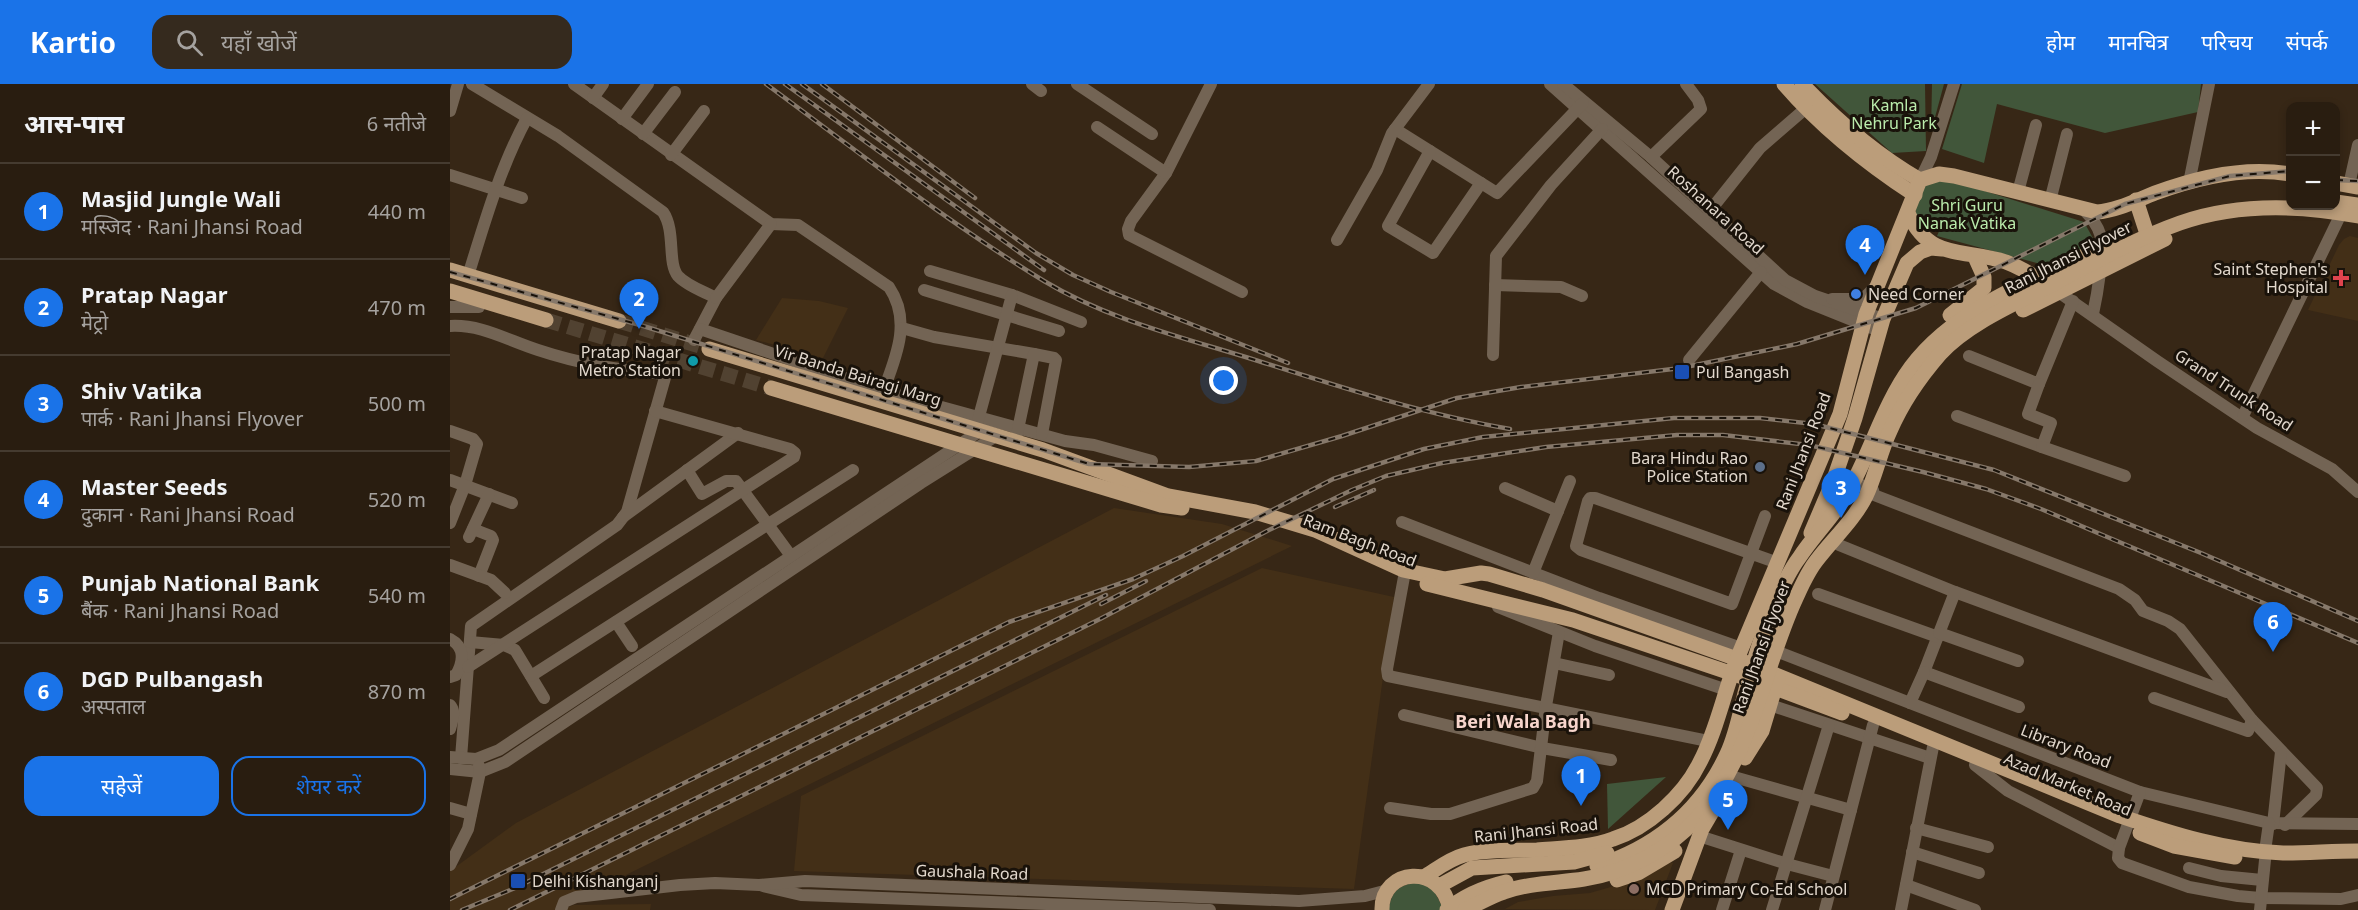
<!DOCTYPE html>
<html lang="hi">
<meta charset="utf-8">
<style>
:root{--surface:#291d10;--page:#352a1e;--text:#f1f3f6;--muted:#a5a29f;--line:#453b30;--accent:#1a73e8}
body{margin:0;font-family:"Noto Sans","Noto Sans Devanagari",sans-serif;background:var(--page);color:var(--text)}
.controls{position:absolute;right:18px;top:18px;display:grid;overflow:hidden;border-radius:12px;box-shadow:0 3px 9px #0003}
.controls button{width:54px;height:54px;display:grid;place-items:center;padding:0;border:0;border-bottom:2px solid var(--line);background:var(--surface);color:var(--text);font:30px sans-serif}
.you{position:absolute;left:774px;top:297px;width:21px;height:21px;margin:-15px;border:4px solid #fff;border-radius:50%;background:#1a73e8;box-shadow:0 0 0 9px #1a73e833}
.badge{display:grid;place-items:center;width:39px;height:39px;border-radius:50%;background:var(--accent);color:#fff;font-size:20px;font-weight:700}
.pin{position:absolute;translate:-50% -50px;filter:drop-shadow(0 2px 3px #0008)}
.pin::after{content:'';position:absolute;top:32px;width:21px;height:18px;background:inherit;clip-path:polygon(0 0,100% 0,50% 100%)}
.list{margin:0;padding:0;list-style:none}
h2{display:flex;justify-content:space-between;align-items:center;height:78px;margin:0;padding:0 24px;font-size:26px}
h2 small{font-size:20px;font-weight:400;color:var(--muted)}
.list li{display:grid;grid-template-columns:39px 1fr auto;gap:18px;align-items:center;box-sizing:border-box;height:96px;padding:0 24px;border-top:2px solid var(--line)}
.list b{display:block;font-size:22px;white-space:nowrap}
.list p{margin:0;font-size:20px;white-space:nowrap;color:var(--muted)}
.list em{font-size:20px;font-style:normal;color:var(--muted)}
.actions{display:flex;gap:12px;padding:18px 24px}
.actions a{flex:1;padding:14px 0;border:2px solid var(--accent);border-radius:18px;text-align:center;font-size:21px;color:var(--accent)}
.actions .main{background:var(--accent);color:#fff}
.icon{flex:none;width:33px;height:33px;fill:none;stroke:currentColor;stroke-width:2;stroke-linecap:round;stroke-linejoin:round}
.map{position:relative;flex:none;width:1908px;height:826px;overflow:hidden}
header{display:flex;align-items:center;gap:36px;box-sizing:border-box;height:84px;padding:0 30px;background:var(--accent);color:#fff}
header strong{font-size:28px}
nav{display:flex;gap:33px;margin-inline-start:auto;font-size:21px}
.search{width:420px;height:54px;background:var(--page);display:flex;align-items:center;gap:15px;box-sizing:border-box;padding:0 21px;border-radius:18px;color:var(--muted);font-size:22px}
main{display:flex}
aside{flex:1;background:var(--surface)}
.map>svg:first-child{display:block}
.built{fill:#432f17}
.green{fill:#41563a}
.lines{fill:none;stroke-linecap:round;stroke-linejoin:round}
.major-tunnel{stroke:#514231;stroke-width:15;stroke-dasharray:15 8;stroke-linecap:butt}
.minor{stroke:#736454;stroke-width:12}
.major{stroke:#bb9d7a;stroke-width:15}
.rail-casing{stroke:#86786a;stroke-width:4.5}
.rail{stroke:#19120a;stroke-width:2;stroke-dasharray:7;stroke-linecap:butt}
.health-dot{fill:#e0444e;stroke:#19120a;stroke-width:2}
.shop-dot{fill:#3f7fe0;stroke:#19120a;stroke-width:2}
.culture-dot{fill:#0f9aa8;stroke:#19120a;stroke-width:2}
.transit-dot{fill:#1a4fb4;stroke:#19120a;stroke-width:2}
.service-dot{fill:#5c6f8a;stroke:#19120a;stroke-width:2}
.education-dot{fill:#8d6e63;stroke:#19120a;stroke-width:2}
.labels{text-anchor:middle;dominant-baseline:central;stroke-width:6;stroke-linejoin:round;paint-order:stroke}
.park-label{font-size:16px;fill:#baebab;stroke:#19120a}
.street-label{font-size:16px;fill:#e2d8cd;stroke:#19120a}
.poi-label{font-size:16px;fill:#e2d8cd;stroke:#19120a;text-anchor:start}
.neighbourhood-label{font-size:18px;font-weight:bold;fill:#f7d5cc;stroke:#19120a}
</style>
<header>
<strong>Kartio</strong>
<div class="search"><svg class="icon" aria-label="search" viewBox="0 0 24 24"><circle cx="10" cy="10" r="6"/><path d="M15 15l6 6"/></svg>यहाँ खोजें</div>
<nav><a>होम</a><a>मानचित्र</a><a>परिचय</a><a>संपर्क</a></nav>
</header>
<main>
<aside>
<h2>आस-पास<small>6 नतीजे</small></h2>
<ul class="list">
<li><span class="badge">1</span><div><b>Masjid Jungle Wali</b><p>मस्जिद · Rani Jhansi Road</p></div><em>440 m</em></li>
<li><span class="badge">2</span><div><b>Pratap Nagar</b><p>मेट्रो</p></div><em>470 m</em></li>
<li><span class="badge">3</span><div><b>Shiv Vatika</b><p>पार्क · Rani Jhansi Flyover</p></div><em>500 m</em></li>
<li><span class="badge">4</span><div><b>Master Seeds</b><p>दुकान · Rani Jhansi Road</p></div><em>520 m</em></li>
<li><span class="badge">5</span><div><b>Punjab National Bank</b><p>बैंक · Rani Jhansi Road</p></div><em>540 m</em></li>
<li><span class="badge">6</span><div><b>DGD Pulbangash</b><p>अस्पताल</p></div><em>870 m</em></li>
</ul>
<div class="actions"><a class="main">सहेजें</a><a>शेयर करें</a></div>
</aside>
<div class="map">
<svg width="1908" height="826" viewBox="0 0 1908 826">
<rect width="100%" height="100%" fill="#372716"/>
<g class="built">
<polygon points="1900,152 1908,154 1908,237 1858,226 1889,161 1894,155"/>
<polygon points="332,214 369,217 398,224 373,274 306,256"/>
<polygon points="664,424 772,440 842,462 105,826 0,826 0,787 66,739"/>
<polygon points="812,484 944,513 904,805 344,787 351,712"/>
<polygon points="1219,778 1223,779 1205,826 1055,825 1068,818 1103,812 1140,809 1171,800"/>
<polygon points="201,820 200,826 116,826 116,824 124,821"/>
</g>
<g class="green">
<polygon points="1365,0 1475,0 1476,67 1442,69"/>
<polygon points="1482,0 1494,0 1481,48"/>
<polygon points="1512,0 1751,0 1748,28 1655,49 1547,20 1534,79 1492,65"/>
<path d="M1493,94L1634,138L1644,156L1646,165L1613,186L1487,152L1490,145L1475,140L1472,147C1463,127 1463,121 1473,102Z"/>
<polygon points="1216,693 1158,745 1157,700"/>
<path d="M965,798L982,803L994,826H938C943,806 946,804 965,798Z"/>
</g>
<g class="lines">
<g class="major-tunnel">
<polyline points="96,236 321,304"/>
<polyline points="169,237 259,265"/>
</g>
<g class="minor">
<path d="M22,0L108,52L213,128C226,147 217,179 228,192C237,202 255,208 266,214L244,256"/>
<path d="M124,0L321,140L348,141L439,203C464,240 443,279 430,316"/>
<polyline points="582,0 591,7"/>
<polyline points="627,0 702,50"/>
<polyline points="761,0 716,89 681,137 678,145 679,151 792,208"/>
<polyline points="1100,0 1324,200 1357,218 1429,247"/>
<polyline points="1113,0 1201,73 1335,196 1365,212 1433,235"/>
<polyline points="143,14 153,0"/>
<polyline points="0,27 8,0"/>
<polyline points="172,35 198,0"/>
<polyline points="647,43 716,89"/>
<polyline points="945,45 1047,109 1133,19"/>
<polyline points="193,50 225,8"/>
<polyline points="980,67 938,142 983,169 1031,99"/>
<polyline points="221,71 254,27"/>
<polyline points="1201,73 1251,25 1248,16 1236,0"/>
<polyline points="0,91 72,114"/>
<polyline points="1470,96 1481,73 1504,0"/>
<polyline points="1739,99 1759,0"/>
<polyline points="1899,101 1908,61"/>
<polyline points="1568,108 1586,41"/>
<polyline points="1600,117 1617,50"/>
<path d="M1634,126C1641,133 1647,140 1650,150C1655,167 1647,212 1643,230"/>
<polyline points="1259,128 1310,64 1355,25"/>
<polyline points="887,156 927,86 942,49 979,0"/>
<polyline points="480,187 562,211 631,238"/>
<path d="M18,192C35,137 50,84 77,34"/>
<polyline points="1045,201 1111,203 1132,212"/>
<polyline points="474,206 609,247"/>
<polyline points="1610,209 1707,277 1807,344 1882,385 1908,408"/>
<polyline points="266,214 321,140"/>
<polyline points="1382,215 1413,215 1425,203"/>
<polyline points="0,223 29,223"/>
<path d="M0,242C31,240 59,257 88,266C130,280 172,287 216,290L177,428L167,441L21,542L11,674"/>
<polyline points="452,244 484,253 584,270"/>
<polyline points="250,245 433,307 615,357 644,361 702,377"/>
<polyline points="1043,271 1046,172 1101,101 1152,45"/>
<polyline points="1519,272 1589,300 1623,217"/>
<polyline points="1239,276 1311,188"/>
<polyline points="1507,332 1592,363 1601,339 1578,330 1589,300"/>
<polyline points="1793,332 1888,136"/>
<polyline points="527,340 562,211"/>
<polyline points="0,347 23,355 27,360 15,401 0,439"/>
<polyline points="567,350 584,270 604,274 606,276 592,350"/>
<polyline points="1592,363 1675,392"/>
<polyline points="237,386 252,410 276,397 286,397 341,472"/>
<polyline points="1386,390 1423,406 1424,411 1669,505 1685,516 1693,527 1718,537 1730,545 1802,636 1867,704 1866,711 1835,741"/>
<polyline points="0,396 62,419"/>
<polyline points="1055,404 1108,427"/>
<polyline points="1315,432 1282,520 1131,466 1126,462 1138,417 1140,414 1145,414 1328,479"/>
<polyline points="173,433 288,349"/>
<polyline points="952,438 1149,514 1291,564"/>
<polyline points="23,445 41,452 43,456 29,492"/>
<polyline points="19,453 39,410"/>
<polyline points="1389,461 1505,508 1777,608"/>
<polyline points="0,481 41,496 55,509"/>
<polyline points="1083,489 1120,397"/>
<polyline points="954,493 937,585 938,592 1258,657"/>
<polyline points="1505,508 1474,588 1569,623"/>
<polyline points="1368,510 1488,553"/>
<polyline points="1048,523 1145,562 1277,606"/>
<polyline points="166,538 182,562"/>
<polyline points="1489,549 1568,577"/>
<path d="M0,555C15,563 14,577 6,591L0,593"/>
<polyline points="20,558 54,561 65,566 94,614"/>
<polyline points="1323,566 1690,708 1819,739 1908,740"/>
<polyline points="1104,579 1159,591"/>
<polyline points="18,583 344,373 345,369 340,365 205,327"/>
<polyline points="81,592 403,386"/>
<polyline points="1704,614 1798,647 1802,636"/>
<polyline points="1460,619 1474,588"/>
<path d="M0,621C6,627 2,637 0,645"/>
<polyline points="1320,621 1480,674"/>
<polyline points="954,631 1092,664 1161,676"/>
<polyline points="0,673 26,675 49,666 530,347"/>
<polyline points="1525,681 1558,707 1669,764"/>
<polyline points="0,685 30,688 55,678 471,399 546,352"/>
<polyline points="1284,693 1401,726"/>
<polyline points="1690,708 1669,764 1668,774 1672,779 1739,803 1788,812 1810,814 1891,815 1908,811"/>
<polyline points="0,724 21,730"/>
<polyline points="940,724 981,730 1000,730 1083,704 1087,697 1096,622 1109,548"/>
<polyline points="1823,740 1831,668"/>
<polyline points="1466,744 1538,763"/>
<polyline points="1249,752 1337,780 1383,792"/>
<polyline points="1815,767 1819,739"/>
<polyline points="1462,768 1529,789"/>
<polyline points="0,781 18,745 30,688 29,682"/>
<polyline points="1739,784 1771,792 1812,796"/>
<polyline points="1456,801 1525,826"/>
<polyline points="313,802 351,811 760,826"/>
<polyline points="111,826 114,818 126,813 230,801 265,799 309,801 355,797 849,817 915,812 938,806"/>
<polyline points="1272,826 1291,766"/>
<polyline points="1322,826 1379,641"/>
<polyline points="1375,826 1423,641"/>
<polyline points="1451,826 1483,663"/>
<polyline points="1810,826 1815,776"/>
</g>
<g class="major">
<path d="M1334,0C1372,44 1416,79 1465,111"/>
<path d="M1352,0C1388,38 1425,70 1470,96"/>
<polyline points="1886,99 1908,103"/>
<polyline points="1686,116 1700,159"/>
<polyline points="1886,118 1908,121"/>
<path d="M1458,129C1480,178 1515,164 1556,178C1569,183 1581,190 1593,198"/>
<polyline points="0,186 169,237"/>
<polyline points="0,207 96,236"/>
<polyline points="1573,226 1715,155"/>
<polyline points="1500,231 1534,204 1534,193 1525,173"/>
<path d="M259,265L593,366L718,412L805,428L865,446L953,486L995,495L1031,489L1039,490L1093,506L1287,575L1670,732C1723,750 1777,767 1833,769C1858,769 1883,767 1908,767"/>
<polyline points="321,304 711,421 732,424"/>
<polyline points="1361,449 1384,395 1405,334 1433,235 1457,179 1470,168 1481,164 1492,165"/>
<polyline points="977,500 1123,536 1325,604 1392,629"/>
<polyline points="1295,674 1312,647 1328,594"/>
<polyline points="1690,749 1724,762 1785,773"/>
<path d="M1147,782C1206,763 1251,726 1277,670C1286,651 1290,629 1295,609C1303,578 1313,547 1325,518C1332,503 1339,487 1349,474C1364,451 1384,432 1398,408C1421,368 1433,321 1461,283C1506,222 1594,191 1660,160"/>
<path d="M974,793C987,785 999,775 1014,771C1037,765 1063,767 1087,766C1112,764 1139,764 1163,755C1198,744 1234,711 1250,678C1267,646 1274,608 1287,575L1390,330L1416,230L1470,96L1489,90L1504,92L1647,128C1666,127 1687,116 1705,109C1748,93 1795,82 1840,90"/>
<polyline points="1167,796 1188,789 1225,767"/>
<polyline points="989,802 1022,784 1124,778 1157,769"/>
<path d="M932,826C931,784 992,778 1000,826"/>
<path d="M997,826C1013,812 1035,803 1056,798"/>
<path d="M1015,826C1028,820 1041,812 1054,808C1079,799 1108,799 1134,795C1175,789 1220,765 1247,734C1303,672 1312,587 1346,514C1352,501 1358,487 1367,476C1383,455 1404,436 1416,412C1426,391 1430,368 1440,347C1452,319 1470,293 1490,270C1517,240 1566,219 1601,201C1643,179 1685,155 1730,139C1787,119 1850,121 1908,132"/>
<polyline points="1222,826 1252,745 1262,728"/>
</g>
<g class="rail-casing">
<g id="rail">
<path d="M316,0C407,67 497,138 594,197C657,235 731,253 802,275C887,302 972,330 1060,345"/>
<polyline points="335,0 594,186"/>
<polyline points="352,0 586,169 623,191 661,208 838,279"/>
<polyline points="372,0 525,114"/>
<polyline points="1886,96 1908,97"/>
<polyline points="0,188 190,241 639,380 739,383 806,377 892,352 1007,314 1071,303 1231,284 1347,260 1466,224 1675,120 1780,92 1840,87"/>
<polyline points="885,423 924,406"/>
<polyline points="651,520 696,497"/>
<polyline points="0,815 559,538 683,495 733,472 883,395 974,365 1033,353 1224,334 1310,334 1364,340 1544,386 1751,469 1908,537"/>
<polyline points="12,826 65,804 656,511"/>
<polyline points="60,826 650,535 817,447 902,406 936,392 992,379 1096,363 1227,351 1273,351 1359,361 1473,388 1536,405 1591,425 1908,559"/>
</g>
</g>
<use href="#rail" class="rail"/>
</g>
<path class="health-dot" d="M1888 185h6v6h6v6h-6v6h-6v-6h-6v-6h6z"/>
<circle class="shop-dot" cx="1406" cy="210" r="6"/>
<circle class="culture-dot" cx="243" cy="277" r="6"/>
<g class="transit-dot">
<rect x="1224" y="280" width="16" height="16" rx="3"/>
<rect x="60" y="789" width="16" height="16" rx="3"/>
</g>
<circle class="service-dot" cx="1310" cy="383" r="6"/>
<circle class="education-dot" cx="1184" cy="805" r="6"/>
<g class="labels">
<g class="park-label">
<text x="1444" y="21">Kamla<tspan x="1444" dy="18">Nehru Park</tspan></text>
<text x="1517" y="121">Shri Guru<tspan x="1517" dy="18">Nanak Vatika</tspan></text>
</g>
<g class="street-label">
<text transform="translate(1266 126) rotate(42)">Roshanara Road</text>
<text transform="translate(1618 173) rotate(-27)">Rani Jhansi Flyover</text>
<text transform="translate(408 291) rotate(17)">Vir Banda Bairagi Marg</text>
<text transform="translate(1784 306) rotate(33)">Grand Trunk Road</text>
<text transform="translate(1353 367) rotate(-69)">Rani Jhansi Road</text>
<text transform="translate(910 456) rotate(21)">Ram Bagh Road</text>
<text transform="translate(1311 563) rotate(-70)">Rani Jhansi Flyover</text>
<text transform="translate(1616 662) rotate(21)">Library Road</text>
<text transform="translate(1618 700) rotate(23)">Azad Market Road</text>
<text transform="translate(1086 746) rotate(-6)">Rani Jhansi Road</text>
<text transform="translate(522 788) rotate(2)">Gaushala Road</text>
</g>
<g class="poi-label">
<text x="1878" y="185" text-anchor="end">Saint Stephen's<tspan x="1878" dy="18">Hospital</tspan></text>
<text x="1418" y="210">Need Corner</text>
<text x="231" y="268" text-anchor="end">Pratap Nagar<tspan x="231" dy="18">Metro Station</tspan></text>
<text x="1246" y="288">Pul Bangash</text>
<text x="1298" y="374" text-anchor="end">Bara Hindu Rao<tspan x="1298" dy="18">Police Station</tspan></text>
<text x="82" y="797">Delhi Kishanganj</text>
<text x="1196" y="805">MCD Primary Co-Ed School</text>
</g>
<g class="neighbourhood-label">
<text x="1073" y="637">Beri Wala Bagh</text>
</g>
</g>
</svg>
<div class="controls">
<button>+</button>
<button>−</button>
</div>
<div class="you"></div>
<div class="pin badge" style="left:1131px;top:722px">1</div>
<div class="pin badge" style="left:189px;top:245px">2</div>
<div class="pin badge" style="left:1391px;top:434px">3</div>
<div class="pin badge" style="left:1415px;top:191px">4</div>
<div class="pin badge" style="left:1278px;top:746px">5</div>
<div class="pin badge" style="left:1823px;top:568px">6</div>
</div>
</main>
